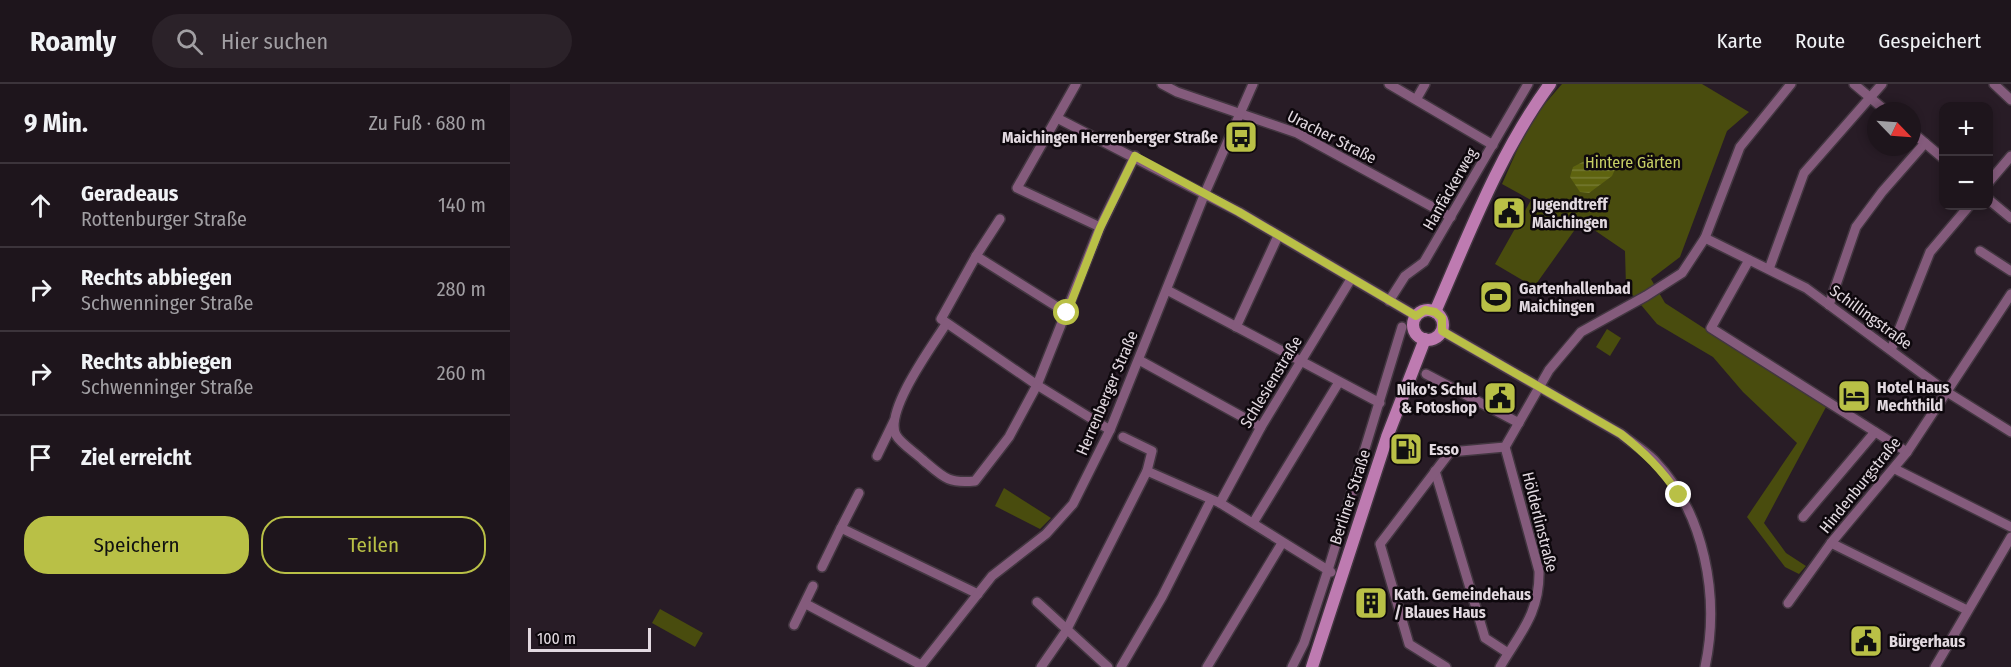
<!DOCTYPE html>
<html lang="de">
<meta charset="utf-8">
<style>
:root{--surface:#1e151c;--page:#2b2229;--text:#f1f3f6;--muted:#a19fa3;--line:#3c343b;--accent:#b9c046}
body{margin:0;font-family:"Fira Sans Condensed",sans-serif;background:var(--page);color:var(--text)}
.controls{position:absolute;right:18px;top:18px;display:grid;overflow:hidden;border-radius:12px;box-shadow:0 3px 9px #0003}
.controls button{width:54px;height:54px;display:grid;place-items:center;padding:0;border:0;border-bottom:2px solid var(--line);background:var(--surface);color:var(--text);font:30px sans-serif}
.compass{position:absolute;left:1357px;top:18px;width:54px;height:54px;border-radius:50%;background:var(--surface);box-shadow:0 3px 9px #0003;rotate:115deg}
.scale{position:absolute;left:18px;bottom:15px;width:123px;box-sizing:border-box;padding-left:6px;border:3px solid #e2d9e0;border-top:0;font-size:16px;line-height:21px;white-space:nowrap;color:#e2d9e0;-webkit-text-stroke:4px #0e080d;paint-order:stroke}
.stop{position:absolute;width:18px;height:18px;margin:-14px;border:4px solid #b9c046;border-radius:50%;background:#fff}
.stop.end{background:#b9c046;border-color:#fff;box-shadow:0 2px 6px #0008}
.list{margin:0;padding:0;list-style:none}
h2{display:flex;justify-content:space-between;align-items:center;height:78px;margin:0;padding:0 24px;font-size:26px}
h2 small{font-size:20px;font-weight:400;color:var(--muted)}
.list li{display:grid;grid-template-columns:39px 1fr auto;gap:18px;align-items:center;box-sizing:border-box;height:84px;padding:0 24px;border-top:2px solid var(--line)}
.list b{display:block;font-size:22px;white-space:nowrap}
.list p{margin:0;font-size:20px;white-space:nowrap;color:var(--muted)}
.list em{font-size:20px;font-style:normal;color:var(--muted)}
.actions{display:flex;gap:12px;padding:18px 24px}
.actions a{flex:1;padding:14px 0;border:2px solid var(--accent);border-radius:24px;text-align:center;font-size:21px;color:var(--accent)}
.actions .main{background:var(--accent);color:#111}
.icon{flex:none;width:33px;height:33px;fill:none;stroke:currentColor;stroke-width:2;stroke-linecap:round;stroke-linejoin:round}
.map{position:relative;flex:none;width:1501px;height:583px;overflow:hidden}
header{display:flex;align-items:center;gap:36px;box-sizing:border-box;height:84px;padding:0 30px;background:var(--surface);border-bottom:2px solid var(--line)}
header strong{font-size:28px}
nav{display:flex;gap:33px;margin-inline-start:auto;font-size:21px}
.search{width:420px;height:54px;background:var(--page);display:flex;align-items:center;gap:15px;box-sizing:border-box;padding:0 21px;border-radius:33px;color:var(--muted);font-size:22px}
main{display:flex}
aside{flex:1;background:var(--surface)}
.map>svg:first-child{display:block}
.park{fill:#494c0e}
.water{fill:url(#water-rules)}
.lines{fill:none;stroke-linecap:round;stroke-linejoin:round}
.street-casing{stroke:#423640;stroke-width:12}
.secondary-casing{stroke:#423640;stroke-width:15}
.street{stroke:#845b7c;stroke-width:9}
.secondary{stroke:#be7bb1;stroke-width:12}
.route{stroke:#b9c046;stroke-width:8}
.labels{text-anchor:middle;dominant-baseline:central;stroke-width:5;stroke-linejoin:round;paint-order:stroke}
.poi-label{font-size:16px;font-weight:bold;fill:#e2d9e0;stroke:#0e080d;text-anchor:start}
.street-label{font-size:16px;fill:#e2d9e0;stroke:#0e080d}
.park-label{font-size:16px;fill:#c7cf65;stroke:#0e080d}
</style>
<header>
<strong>Roamly</strong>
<div class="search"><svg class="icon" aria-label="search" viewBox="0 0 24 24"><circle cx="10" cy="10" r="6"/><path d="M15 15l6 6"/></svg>Hier suchen</div>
<nav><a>Karte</a><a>Route</a><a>Gespeichert</a></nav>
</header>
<main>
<aside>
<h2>9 Min.<small>Zu Fuß · 680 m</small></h2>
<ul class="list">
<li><svg class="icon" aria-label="ahead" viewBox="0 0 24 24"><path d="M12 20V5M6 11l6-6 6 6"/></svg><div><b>Geradeaus</b><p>Rottenburger Straße</p></div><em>140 m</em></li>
<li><svg class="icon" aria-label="right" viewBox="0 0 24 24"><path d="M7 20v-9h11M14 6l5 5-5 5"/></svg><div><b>Rechts abbiegen</b><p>Schwenninger Straße</p></div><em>280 m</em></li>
<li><svg class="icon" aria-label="right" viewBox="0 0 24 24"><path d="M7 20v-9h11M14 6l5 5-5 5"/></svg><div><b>Rechts abbiegen</b><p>Schwenninger Straße</p></div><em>260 m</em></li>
<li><svg class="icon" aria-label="arrive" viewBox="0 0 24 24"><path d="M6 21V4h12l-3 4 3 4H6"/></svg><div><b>Ziel erreicht</b></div></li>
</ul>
<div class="actions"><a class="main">Speichern</a><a>Teilen</a></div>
</aside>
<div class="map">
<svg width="1501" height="583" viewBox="0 0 1501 583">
<defs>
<pattern id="water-rules" width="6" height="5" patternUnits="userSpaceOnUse" patternTransform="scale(1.5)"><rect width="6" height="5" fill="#5e630f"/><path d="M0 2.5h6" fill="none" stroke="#757932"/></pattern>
</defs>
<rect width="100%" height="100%" fill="#281c26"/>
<g class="park">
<polygon points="1052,0 1192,0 1239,28 1217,47 1170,173 1141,195 1155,219 1316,323 1254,439 1276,469 1296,482 1289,490 1275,483 1237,433 1287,359 1233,308 1203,273 1147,240 1116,203 1115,167 1071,137 1024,203 985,180 1021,116 992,100 1020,37"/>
<polygon points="1097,245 1111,254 1100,272 1086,263"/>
<polygon points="494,404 541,434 530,445 485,422"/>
<polygon points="150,525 193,549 185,563 142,539"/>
</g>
<polygon class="water" points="1090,69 1091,75 1107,81 1102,92 1079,109 1070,108 1060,93 1063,83"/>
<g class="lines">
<g class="street-casing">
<g id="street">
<polyline points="566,0 507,104 590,143"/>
<polyline points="652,0 667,8 787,49 941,133"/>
<polyline points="879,0 983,61"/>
<polyline points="1344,0 1376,27"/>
<polyline points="1484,0 1501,16"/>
<polyline points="907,14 915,0"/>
<polyline points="547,34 729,128 906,232"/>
<polyline points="1402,48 1434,75"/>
<polyline points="1478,99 1501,72"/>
<polyline points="1478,115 1501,134"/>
<polyline points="1195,154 1296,204 1437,308 1501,348"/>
<polyline points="1470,167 1501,187"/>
<polyline points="466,172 490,135"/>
<polyline points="1239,176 1201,244 1397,368"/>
<polyline points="1259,185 1294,89 1372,0"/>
<polyline points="657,206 870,319"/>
<polyline points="879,217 895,192 914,178 1018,0"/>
<polyline points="1319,221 1346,143 1372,108 1415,59"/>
<polyline points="557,229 466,172 431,235 527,301 600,346"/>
<path d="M436,240C423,261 374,327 386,351C391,360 406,369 413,376C433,393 438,400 465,397L499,353L527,301L590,143L625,72"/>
<polyline points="726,243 768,152"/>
<path d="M932,247L1111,350C1122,359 1134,366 1144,376C1195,429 1210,513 1195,583"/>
<polyline points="1381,266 1420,168 1459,122"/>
<polyline points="629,276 751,343"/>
<polyline points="916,290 1009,339"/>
<polyline points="367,372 384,337"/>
<polyline points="1385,385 1501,443"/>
<polyline points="637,387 710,419 821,488"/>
<polyline points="925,387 975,554 998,569"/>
<polyline points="349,409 331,444 468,510"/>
<polyline points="710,419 751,343 841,195"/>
<polyline points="1293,433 1365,348"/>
<polyline points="743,439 829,298"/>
<polyline points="1321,459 1457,526"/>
<polyline points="312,483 331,444"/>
<polyline points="527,518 598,583"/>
<polyline points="1278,519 1321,459 1397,368 1501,210"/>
<polyline points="296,520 411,581"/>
<polyline points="284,541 303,502"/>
<polyline points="410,583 482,492 536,450 563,420 600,346 695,109 743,0"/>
<polyline points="531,583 556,547 637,387 642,367 613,353"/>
<polyline points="611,583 652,513 701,416"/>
<polyline points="697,583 772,459"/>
<polyline points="782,583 794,559 818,486 892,243"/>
<polyline points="936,583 899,560 870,460 940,368 995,363 1039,286 1071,248 1136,212 1172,189 1195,154 1230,63 1281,0"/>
<path d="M990,583C1010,549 1030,529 1029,487L995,363"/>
<polyline points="1425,583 1501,453"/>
</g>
</g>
<g class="secondary-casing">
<g id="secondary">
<circle cx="918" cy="241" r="15"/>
<path d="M925,228C959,150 990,68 1040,0"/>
<polyline points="802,583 877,353 915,255"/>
</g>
</g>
<use href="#street" class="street"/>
<use href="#secondary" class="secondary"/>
</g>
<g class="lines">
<path class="route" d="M557,229L590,144L625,72L729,128L906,232L915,226L925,228L932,234V247L1111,350C1135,369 1152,386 1169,411"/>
</g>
<defs>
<g id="bus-square" transform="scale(1.725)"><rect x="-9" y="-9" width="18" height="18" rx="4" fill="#b9c046" stroke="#0e080d"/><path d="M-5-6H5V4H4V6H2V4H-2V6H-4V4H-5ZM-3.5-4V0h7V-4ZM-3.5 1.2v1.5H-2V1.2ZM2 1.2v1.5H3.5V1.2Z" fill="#111"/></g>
<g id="civic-square" transform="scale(1.725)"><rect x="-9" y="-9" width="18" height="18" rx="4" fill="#b9c046" stroke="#0e080d"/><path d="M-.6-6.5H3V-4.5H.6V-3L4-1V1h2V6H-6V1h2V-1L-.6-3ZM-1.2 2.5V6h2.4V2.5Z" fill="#111"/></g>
<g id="stadium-square" transform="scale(1.725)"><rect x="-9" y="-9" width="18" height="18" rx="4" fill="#b9c046" stroke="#0e080d"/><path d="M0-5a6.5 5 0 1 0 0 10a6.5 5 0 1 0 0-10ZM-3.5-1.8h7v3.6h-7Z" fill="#111"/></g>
<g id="hotel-square" transform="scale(1.725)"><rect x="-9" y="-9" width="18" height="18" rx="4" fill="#b9c046" stroke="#0e080d"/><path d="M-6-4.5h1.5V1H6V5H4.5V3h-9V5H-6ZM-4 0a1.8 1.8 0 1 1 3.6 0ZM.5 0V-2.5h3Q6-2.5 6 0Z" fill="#111"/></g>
<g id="fuel-square" transform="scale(1.725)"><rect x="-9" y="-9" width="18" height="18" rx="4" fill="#b9c046" stroke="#0e080d"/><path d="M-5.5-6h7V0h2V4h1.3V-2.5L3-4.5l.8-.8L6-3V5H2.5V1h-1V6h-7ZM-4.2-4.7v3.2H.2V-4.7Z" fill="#111"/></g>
<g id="building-square" transform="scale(1.725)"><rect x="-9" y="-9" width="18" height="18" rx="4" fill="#b9c046" stroke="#0e080d"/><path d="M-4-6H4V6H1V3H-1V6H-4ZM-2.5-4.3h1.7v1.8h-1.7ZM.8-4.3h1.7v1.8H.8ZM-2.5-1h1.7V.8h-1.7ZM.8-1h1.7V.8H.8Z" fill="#111"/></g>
</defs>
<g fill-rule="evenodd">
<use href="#bus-square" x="731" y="53"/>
<use href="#civic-square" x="999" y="129"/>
<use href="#stadium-square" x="986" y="213"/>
<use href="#hotel-square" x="1344" y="312"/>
<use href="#civic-square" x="990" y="314"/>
<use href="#fuel-square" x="896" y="365"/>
<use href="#building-square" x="861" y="519"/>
<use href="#civic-square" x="1356" y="557"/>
</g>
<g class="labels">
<g class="poi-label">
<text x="708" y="53" text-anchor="end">Maichingen Herrenberger Straße</text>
<text x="1022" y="120">Jugendtreff<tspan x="1022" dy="18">Maichingen</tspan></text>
<text x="1009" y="204">Gartenhallenbad<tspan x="1009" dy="18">Maichingen</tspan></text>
<text x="1367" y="303">Hotel Haus<tspan x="1367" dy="18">Mechthild</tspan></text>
<text x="967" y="305" text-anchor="end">Niko's Schul<tspan x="967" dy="18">&amp; Fotoshop</tspan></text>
<text x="919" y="365">Esso</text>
<text x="884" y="510">Kath. Gemeindehaus<tspan x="884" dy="18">/ Blaues Haus</tspan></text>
<text x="1379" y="557">Bürgerhaus</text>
</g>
<g class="street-label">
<text transform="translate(822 53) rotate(27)">Uracher Straße</text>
<text transform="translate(940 105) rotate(-60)">Hanfäckerweg</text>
<text transform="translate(1361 233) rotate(36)">Schillingstraße</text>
<text transform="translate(761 298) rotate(-59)">Schlesienstraße</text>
<text transform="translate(597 309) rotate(-67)">Herrenberger Straße</text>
<text transform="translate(1350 401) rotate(-51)">Hindenburgstraße</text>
<text transform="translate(840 413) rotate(-72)">Berliner Straße</text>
<text transform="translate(1030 438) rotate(76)">Hölderlinstraße</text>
</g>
<g class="park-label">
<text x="1123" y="78">Hintere Gärten</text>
</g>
</g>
</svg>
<div class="controls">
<button>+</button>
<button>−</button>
</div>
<svg class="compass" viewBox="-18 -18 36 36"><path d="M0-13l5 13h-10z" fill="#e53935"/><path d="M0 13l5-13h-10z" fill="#a19fa3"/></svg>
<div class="scale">100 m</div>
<div class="stop" style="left:557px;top:229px"></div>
<div class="stop end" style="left:1169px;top:411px"></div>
</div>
</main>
